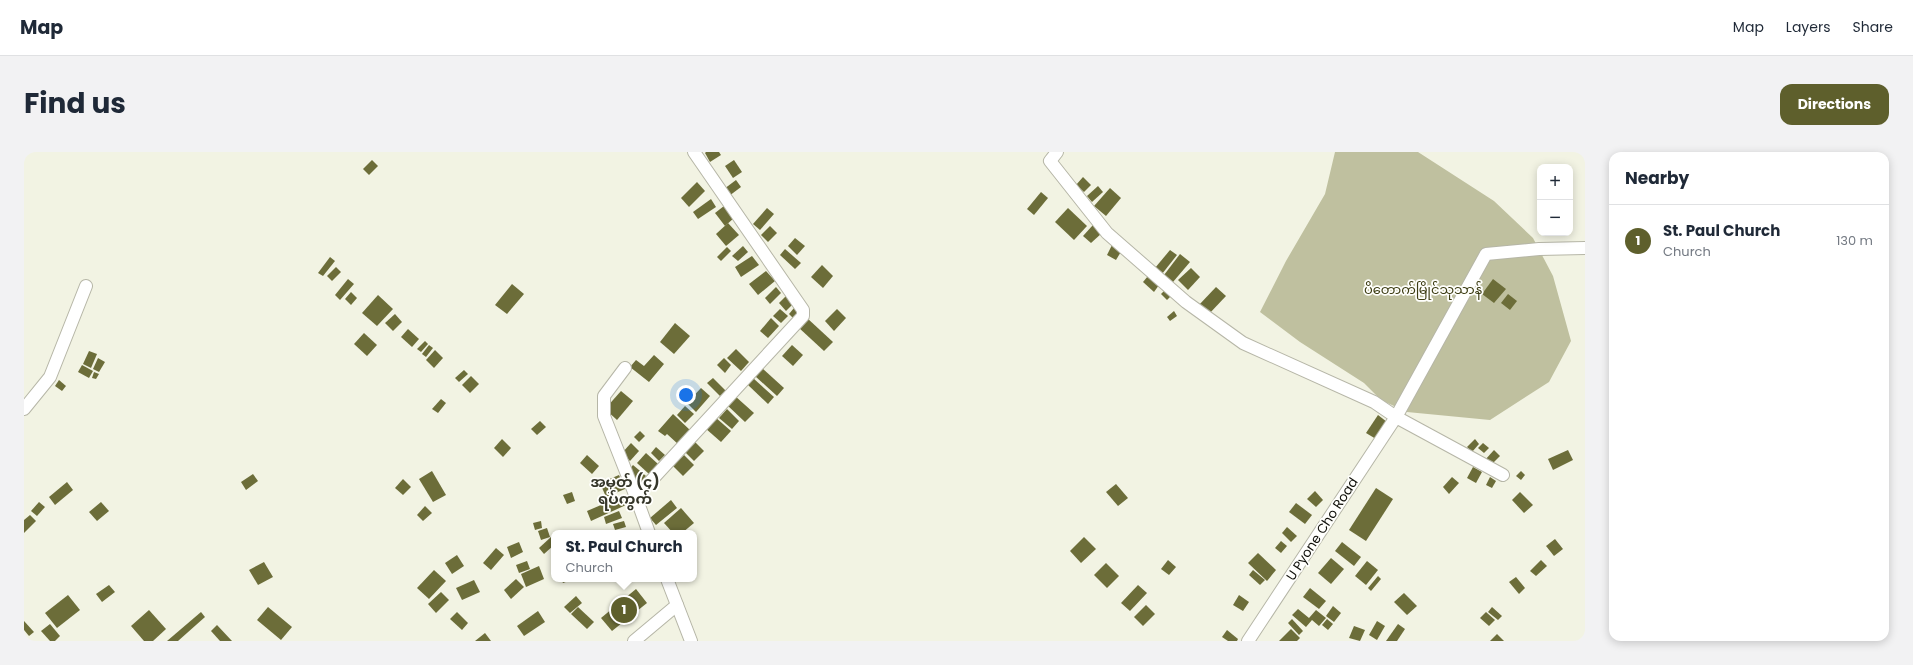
<!DOCTYPE html>
<meta charset="utf-8">
<style>
:root{--surface:#fff;--page:#f2f2f3;--text:#1f2937;--muted:#747a83;--line:#e0e1e3;--accent:#5e5f2c}
body{margin:0;font-family:Poppins,"Noto Sans Myanmar",sans-serif;background:var(--page);color:var(--text)}
.controls{position:absolute;right:12px;top:12px;display:grid;overflow:hidden;border-radius:8px;box-shadow:0 2px 10px #0003}
.controls button{width:36px;height:36px;display:grid;place-items:center;padding:0;border:0;border-bottom:1px solid var(--line);background:var(--surface);color:var(--text);font:20px sans-serif}
.you{position:absolute;left:662px;top:243px;width:14px;height:14px;margin:-10px;border:3px solid #fff;border-radius:50%;background:#1a73e8;box-shadow:0 0 0 6px #1a73e833}
.badge{display:grid;place-items:center;width:26px;height:26px;border-radius:50%;background:var(--accent);color:#fff;font-size:13px;font-weight:700}
.pin{position:absolute;translate:-50% -50%;border:2px solid #fff;box-shadow:0 1px 4px #0006}
.popup{position:absolute;left:527px;top:378px;width:146px;height:52px;box-sizing:border-box;display:grid;place-content:center;border-radius:8px;background:var(--surface);filter:drop-shadow(0 1px 3px #0005);font-size:13px;white-space:nowrap;color:var(--muted)}
.popup b{font-size:15px;color:var(--text)}
.popup::after{content:'';position:absolute;left:50%;top:100%;margin-left:-8px;border:8px solid transparent;border-top-color:var(--surface)}
.list{margin:0;padding:0;list-style:none}
h2{display:flex;justify-content:space-between;align-items:center;height:52px;margin:0;padding:0 16px;font-size:17px}
h2 small{font-size:13px;font-weight:400;color:var(--muted)}
.list li{display:grid;grid-template-columns:26px 1fr auto;gap:12px;align-items:center;box-sizing:border-box;height:72px;padding:0 16px;border-top:1px solid var(--line)}
.list b{display:block;font-size:15px;white-space:nowrap}
.list p{margin:0;font-size:13px;white-space:nowrap;color:var(--muted)}
.list em{font-size:13px;font-style:normal;color:var(--muted)}
.map{position:relative;flex:none;width:1561px;height:489px;overflow:hidden;border-radius:12px}
header{display:flex;align-items:center;gap:24px;box-sizing:border-box;height:56px;padding:0 20px;background:var(--surface);border-bottom:1px solid var(--line)}
header strong{font-size:19px}
nav{display:flex;gap:22px;margin-inline-start:auto;font-size:14px}
.intro{display:flex;align-items:center;justify-content:space-between;box-sizing:border-box;height:96px;padding:0 24px}
h1{margin:0;font-size:28px}
.button{padding:10px 18px;border-radius:12px;background:var(--accent);color:#fff;font-size:14px;font-weight:700}
main{display:flex;gap:24px;padding:0 24px}
aside{flex:1;background:var(--surface);border-radius:12px;box-shadow:0 2px 10px #0003}
.map>svg:first-child{display:block}
.green{fill:#bfc09f}
.building{fill:#6c6d39}
.lines{fill:none;stroke-linecap:round;stroke-linejoin:round}
.street-casing{stroke:#b6b6a7;stroke-width:14}
.street{stroke:#fff;stroke-width:12}
.labels{text-anchor:middle;dominant-baseline:central;stroke-width:3.5;stroke-linejoin:round;paint-order:stroke}
.park-label{font-size:13px;fill:#3b3b11;stroke:#fffffc}
.street-label{font-size:13px;fill:#0d0d08;stroke:#fffffc}
.quarter-label{font-size:15px;font-weight:bold;fill:#353629;stroke:#fffffc}
</style>
<header>
<strong>Map</strong>
<nav><a>Map</a><a>Layers</a><a>Share</a></nav>
</header>
<div class="intro"><h1>Find us</h1><a class="button">Directions</a></div>
<main>
<div class="map">
<svg width="1561" height="489" viewBox="0 0 1561 489">
<rect width="100%" height="100%" fill="#f2f3e3"/>
<polygon class="green" points="1311,0 1394,0 1470,49 1509,86 1529,124 1547,189 1525,230 1466,268 1383,260 1357,248 1340,231 1276,190 1236,160 1262,109 1301,42"/>
<g class="building">
<polygon points="682,0 695,0 697,3 686,10 681,1"/>
<polygon points="348,8 354,14 345,23 339,17"/>
<polygon points="710,8 718,20 709,26 701,14"/>
<polygon points="1059,25 1067,33 1060,40 1052,33"/>
<polygon points="712,28 717,35 705,44 700,37"/>
<polygon points="673,30 681,39 665,55 657,46"/>
<polygon points="1074,34 1079,40 1068,50 1063,44"/>
<polygon points="1086,36 1097,46 1082,64 1070,54"/>
<polygon points="1017,40 1024,46 1010,63 1003,57"/>
<polygon points="687,47 692,55 674,67 669,60"/>
<polygon points="700,54 710,66 701,74 691,61"/>
<polygon points="743,56 750,62 736,78 729,72"/>
<polygon points="1044,56 1063,74 1050,88 1031,70"/>
<polygon points="704,71 715,83 702,94 692,82"/>
<polygon points="1069,73 1078,81 1067,91 1059,84"/>
<polygon points="746,74 753,81 744,90 737,83"/>
<polygon points="771,86 781,94 773,103 764,94"/>
<polygon points="1088,93 1098,98 1092,108 1083,103"/>
<polygon points="719,94 724,100 714,109 708,104"/>
<polygon points="703,95 707,99 697,109 693,105"/>
<polygon points="761,97 777,111 771,117 756,103"/>
<polygon points="1146,98 1153,103 1138,122 1131,116"/>
<polygon points="1156,102 1166,110 1149,130 1140,123"/>
<polygon points="728,104 735,113 717,125 711,115"/>
<polygon points="306,105 311,109 299,124 294,121"/>
<polygon points="798,113 809,124 799,136 787,125"/>
<polygon points="312,115 317,120 308,129 303,124"/>
<polygon points="1167,116 1176,125 1164,138 1154,128"/>
<polygon points="742,119 751,129 734,143 725,132"/>
<polygon points="1124,124 1135,133 1130,140 1119,130"/>
<polygon points="324,127 330,132 316,148 311,143"/>
<polygon points="1469,127 1482,137 1470,151 1458,142"/>
<polygon points="488,132 500,142 483,162 471,153"/>
<polygon points="752,135 757,141 746,152 741,146"/>
<polygon points="1192,135 1202,144 1184,163 1174,154"/>
<polygon points="1142,137 1148,143 1143,148 1137,142"/>
<polygon points="327,140 333,146 327,153 321,147"/>
<polygon points="1484,142 1493,149 1486,158 1477,151"/>
<polygon points="354,143 369,157 353,174 338,161"/>
<polygon points="762,144 769,152 762,159 755,151"/>
<polygon points="770,156 776,161 770,167 765,162"/>
<polygon points="756,157 764,164 757,171 749,164"/>
<polygon points="813,157 822,166 810,179 801,169"/>
<polygon points="1150,159 1153,164 1146,169 1143,165"/>
<polygon points="371,162 378,170 369,179 361,171"/>
<polygon points="747,166 755,174 744,186 736,179"/>
<polygon points="783,166 809,190 800,199 774,175"/>
<polygon points="651,171 666,184 650,202 636,190"/>
<polygon points="384,177 395,187 388,195 377,185"/>
<polygon points="340,181 353,193 343,204 330,192"/>
<polygon points="401,189 404,192 397,200 393,197"/>
<polygon points="405,193 409,196 402,205 398,202"/>
<polygon points="768,193 779,203 769,214 758,204"/>
<polygon points="712,197 725,210 717,219 703,206"/>
<polygon points="411,198 419,206 410,216 402,208"/>
<polygon points="65,199 73,202 67,216 59,212"/>
<polygon points="630,203 640,212 625,230 606,215 612,208 620,214"/>
<polygon points="74,206 81,210 75,220 69,217"/>
<polygon points="700,206 707,213 701,221 693,213"/>
<polygon points="58,213 69,219 65,226 54,220"/>
<polygon points="738,216 760,236 753,244 731,224"/>
<polygon points="440,218 444,222 435,230 431,226"/>
<polygon points="70,220 75,222 72,227 68,226"/>
<polygon points="447,224 455,232 446,241 438,233"/>
<polygon points="689,226 702,239 696,244 683,231"/>
<polygon points="729,226 750,245 744,252 723,232"/>
<polygon points="35,228 42,234 38,239 31,234"/>
<polygon points="677,236 686,244 672,260 663,251"/>
<polygon points="597,239 609,249 593,268 581,257"/>
<polygon points="711,244 730,261 721,270 703,253"/>
<polygon points="417,247 422,251 414,261 408,257"/>
<polygon points="661,254 670,262 661,271 653,263"/>
<polygon points="703,257 715,269 708,277 695,266"/>
<polygon points="649,262 667,279 655,293 643,282 641,284 634,279"/>
<polygon points="1354,263 1363,270 1352,287 1342,281"/>
<polygon points="691,265 707,279 697,290 681,276"/>
<polygon points="516,269 522,275 513,283 507,277"/>
<polygon points="616,279 621,284 615,290 610,285"/>
<polygon points="478,287 487,296 479,305 470,296"/>
<polygon points="1451,287 1455,292 1448,300 1443,295"/>
<polygon points="670,289 680,299 670,309 660,299"/>
<polygon points="607,291 615,299 606,309 598,301"/>
<polygon points="1459,291 1465,296 1460,301 1454,296"/>
<polygon points="632,295 641,303 635,309 627,301"/>
<polygon points="1470,298 1476,304 1466,314 1461,308"/>
<polygon points="1544,298 1549,308 1529,318 1524,307"/>
<polygon points="622,301 634,312 625,322 613,311"/>
<polygon points="563,303 575,314 568,322 556,311"/>
<polygon points="660,303 670,313 659,324 649,314"/>
<polygon points="609,313 622,324 616,332 603,320"/>
<polygon points="1449,315 1458,320 1452,331 1443,326"/>
<polygon points="408,319 422,343 409,350 395,327"/>
<polygon points="1497,319 1501,323 1497,328 1492,324"/>
<polygon points="229,322 234,329 222,338 217,330"/>
<polygon points="595,323 601,337 582,345 576,331"/>
<polygon points="1428,325 1435,331 1425,342 1419,335"/>
<polygon points="1466,325 1472,329 1468,336 1462,333"/>
<polygon points="379,327 387,335 379,343 371,336"/>
<polygon points="43,330 49,338 31,353 25,345"/>
<polygon points="1092,332 1104,346 1094,354 1082,340"/>
<polygon points="1352,336 1369,347 1342,389 1325,378"/>
<polygon points="1291,339 1299,348 1292,355 1283,347"/>
<polygon points="548,340 551,349 543,352 539,343"/>
<polygon points="1496,340 1509,353 1500,361 1488,348"/>
<polygon points="598,344 602,353 567,369 563,359"/>
<polygon points="647,348 653,356 632,373 626,366"/>
<polygon points="15,350 21,355 13,364 7,359"/>
<polygon points="77,350 85,359 73,369 65,360"/>
<polygon points="1272,351 1288,363 1281,372 1265,360"/>
<polygon points="401,354 408,361 399,369 393,363"/>
<polygon points="657,356 670,371 658,381 649,381 640,371"/>
<polygon points="595,359 598,366 582,372 580,365"/>
<polygon points="6,363 12,369 0,381 0,368"/>
<polygon points="517,369 518,376 511,378 509,371"/>
<polygon points="600,369 602,375 591,378 589,372"/>
<polygon points="1263,375 1273,384 1267,390 1258,381"/>
<polygon points="523,376 526,385 517,388 514,379"/>
<polygon points="527,385 530,389 530,393 520,402 515,396"/>
<polygon points="1060,385 1072,397 1057,411 1046,399"/>
<polygon points="1531,387 1539,397 1530,404 1522,394"/>
<polygon points="1257,389 1263,394 1257,401 1251,396"/>
<polygon points="495,390 499,400 487,406 483,395"/>
<polygon points="1318,390 1337,405 1330,414 1311,399"/>
<polygon points="472,396 480,403 467,418 459,411"/>
<polygon points="1234,401 1252,418 1243,429 1224,411"/>
<polygon points="433,403 440,414 428,422 421,411"/>
<polygon points="1307,406 1320,417 1307,432 1294,421"/>
<polygon points="1144,408 1152,415 1145,423 1137,417"/>
<polygon points="1517,408 1523,414 1512,424 1506,419"/>
<polygon points="503,409 506,417 495,421 492,413"/>
<polygon points="1343,409 1354,418 1342,433 1331,424"/>
<polygon points="240,410 249,425 234,433 225,418"/>
<polygon points="1082,411 1095,424 1083,436 1070,423"/>
<polygon points="515,414 520,427 502,435 497,422"/>
<polygon points="410,418 422,429 405,447 393,436"/>
<polygon points="1229,418 1241,428 1236,433 1225,423"/>
<polygon points="1354,424 1357,427 1347,439 1344,436"/>
<polygon points="1492,425 1501,436 1495,442 1485,430"/>
<polygon points="492,427 500,435 487,447 480,438"/>
<polygon points="537,427 546,427 547,428 539,431"/>
<polygon points="450,428 456,440 438,448 432,436"/>
<polygon points="85,433 91,440 78,450 72,442"/>
<polygon points="1114,433 1123,441 1106,459 1097,451"/>
<polygon points="1286,436 1302,449 1295,457 1279,445"/>
<polygon points="612,437 623,451 588,479 577,466"/>
<polygon points="417,440 425,448 412,461 404,452"/>
<polygon points="1380,441 1393,454 1383,463 1370,450"/>
<polygon points="44,443 56,458 33,476 21,461"/>
<polygon points="1215,443 1225,450 1219,459 1209,453"/>
<polygon points="552,444 558,451 546,461 540,455"/>
<polygon points="1122,453 1131,462 1119,474 1110,465"/>
<polygon points="1309,454 1317,461 1310,470 1302,464"/>
<polygon points="244,455 268,475 257,488 233,468"/>
<polygon points="554,455 570,470 563,477 547,462"/>
<polygon points="1468,455 1478,464 1474,468 1464,460"/>
<polygon points="1274,457 1285,466 1292,458 1302,466 1295,474 1288,468 1282,475 1268,463"/>
<polygon points="125,458 142,477 129,489 120,489 107,474"/>
<polygon points="514,459 521,470 500,484 493,474"/>
<polygon points="177,460 181,465 154,489 143,489"/>
<polygon points="433,460 444,471 438,478 426,467"/>
<polygon points="1462,460 1471,468 1465,474 1456,466"/>
<polygon points="1268,467 1279,479 1275,483 1264,471"/>
<polygon points="1303,467 1309,472 1304,478 1298,473"/>
<polygon points="0,469 10,480 5,484 0,478"/>
<polygon points="1353,469 1361,474 1353,488 1345,483"/>
<polygon points="26,472 36,484 31,489 26,489 17,479"/>
<polygon points="1374,472 1381,477 1373,489 1362,489"/>
<polygon points="193,473 208,489 196,489 187,479"/>
<polygon points="1330,474 1341,478 1336,489 1325,486"/>
<polygon points="1267,477 1276,486 1273,489 1255,489"/>
<polygon points="1203,478 1214,487 1213,489 1204,489 1198,485"/>
<polygon points="461,481 467,489 451,489"/>
<polygon points="1473,482 1480,489 1466,489"/>
</g>
<g class="lines">
<g class="street-casing">
<g id="street">
<polyline points="1033,0 1026,9 1083,81 1162,150 1219,191 1350,250 1372,265 1462,102 1515,97 1561,96"/>
<polyline points="601,216 580,244 580,264 612,345"/>
<polyline points="0,257 26,225 62,134"/>
<polyline points="625,381 612,345 779,164 779,158 670,0"/>
<polyline points="643,427 667,489"/>
<polyline points="610,489 653,453"/>
<polyline points="1224,489 1372,265 1479,323"/>
</g>
</g>
<use href="#street" class="street"/>
</g>
<g class="labels">
<g class="park-label">
<text x="1399" y="137">ပိတောက်မြိုင်သုသာန်</text>
</g>
<g class="street-label">
<text transform="translate(1298 377) rotate(-57)">U Pyone Cho Road</text>
</g>
<g class="quarter-label">
<text x="601" y="329">အမှတ် (၄)<tspan x="601" dy="17">ရပ်ကွက်</tspan></text>
</g>
</g>
</svg>
<div class="controls">
<button>+</button>
<button>−</button>
</div>
<div class="you"></div>
<div class="pin badge" style="left:600px;top:458px">1</div>
<div class="popup"><b>St. Paul Church</b>Church</div>
</div>
<aside>
<h2>Nearby<small></small></h2>
<ul class="list">
<li><span class="badge">1</span><div><b>St. Paul Church</b><p>Church</p></div><em>130 m</em></li>
</ul>
</aside>
</main>
